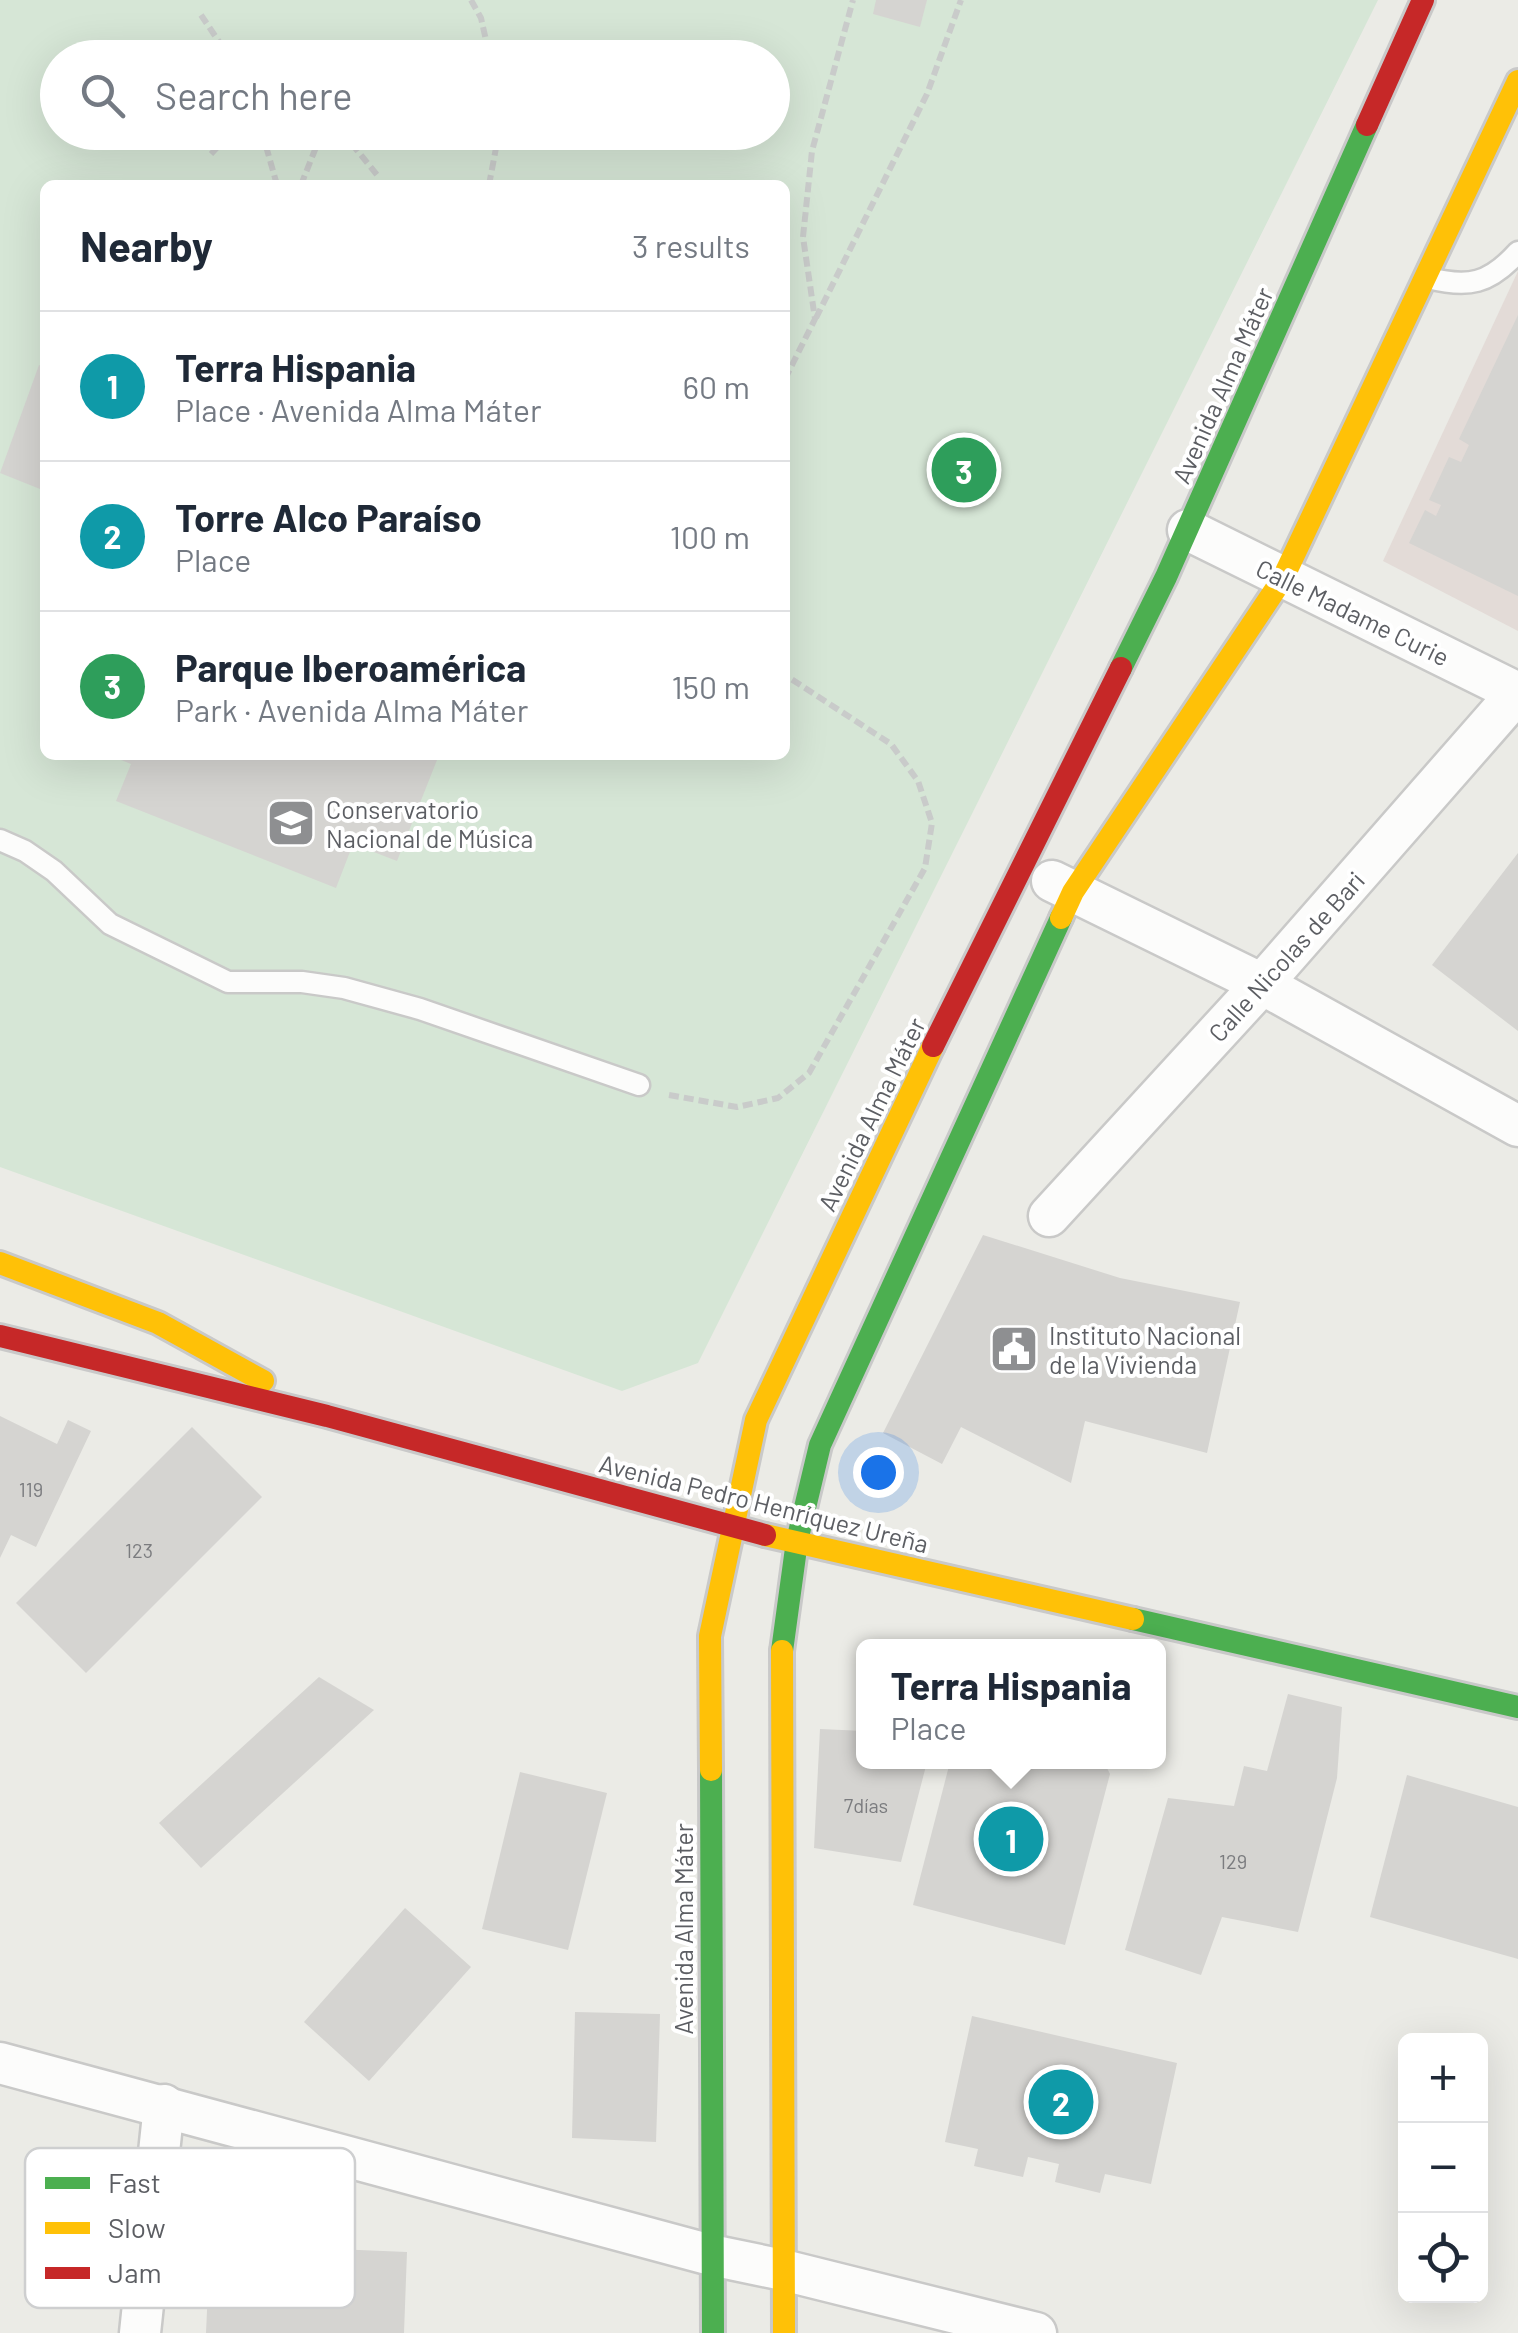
<!DOCTYPE html>
<meta charset="utf-8">
<style>
:root{--surface:#fff;--page:#f6f6f7;--text:#1f2937;--muted:#747a83;--line:#e0e1e3;--accent:#8e8f91}
body{margin:0;font-family:Barlow,sans-serif;background:var(--page);color:var(--text)}
.controls{position:absolute;right:30px;bottom:30px;display:grid;overflow:hidden;border-radius:15px;box-shadow:0 10px 40px #0002}
.controls button{width:90px;height:90px;display:grid;place-items:center;padding:0;border:0;border-bottom:2px solid var(--line);background:var(--surface);color:var(--text);font:50px sans-serif}
.you{position:absolute;left:878px;top:1472px;width:35px;height:35px;margin:-25px;border:8px solid #fff;border-radius:50%;background:#1a73e8;box-shadow:0 0 0 15px #1a73e833}
.badge{display:grid;place-items:center;width:65px;height:65px;border-radius:50%;background:var(--accent);color:#fff;font-size:32px;font-weight:700}
.pin{position:absolute;translate:-50% -50%;border:5px solid #fff;box-shadow:0 2px 10px #0006}
.popup{position:absolute;left:856px;top:1639px;width:310px;height:130px;box-sizing:border-box;display:grid;place-content:center;border-radius:15px;background:var(--surface);filter:drop-shadow(0 2px 8px #0005);font-size:32px;white-space:nowrap;color:var(--muted)}
.popup b{font-size:38px;color:var(--text)}
.popup::after{content:'';position:absolute;left:50%;top:100%;margin-left:-20px;border:20px solid transparent;border-top-color:var(--surface)}
.list{margin:0;padding:0;list-style:none}
h2{display:flex;justify-content:space-between;align-items:center;height:130px;margin:0;padding:0 40px;font-size:42px}
h2 small{font-size:32px;font-weight:400;color:var(--muted)}
.list li{display:grid;grid-template-columns:65px 1fr auto;gap:30px;align-items:center;box-sizing:border-box;height:150px;padding:0 40px;border-top:2px solid var(--line)}
.list b{display:block;font-size:38px;white-space:nowrap}
.list p{margin:0;font-size:32px;white-space:nowrap;color:var(--muted)}
.list em{font-size:32px;font-style:normal;color:var(--muted)}
.icon{flex:none;width:55px;height:55px;fill:none;stroke:currentColor;stroke-width:2;stroke-linecap:round;stroke-linejoin:round}
.map{position:relative;flex:none;width:1518px;height:2333px;overflow:hidden}
.search{position:absolute;background:var(--surface);box-shadow:0 10px 40px #0002;left:40px;top:40px;width:750px;height:110px;display:flex;align-items:center;gap:25px;box-sizing:border-box;padding:0 35px;border-radius:55px;color:var(--muted);font-size:38px}
.panel{position:absolute;background:var(--surface);box-shadow:0 10px 40px #0002;left:40px;top:180px;width:750px;height:580px;border-radius:15px}
.map>svg:first-child{display:block}
.medical{fill:#e3dbd7}
.green{fill:#d6e6d6;fill-rule:evenodd}
.building{fill:#d5d4d1}
.lines{fill:none;stroke-linecap:round;stroke-linejoin:round}
.lane-casing{stroke:#c9c9c8;stroke-width:25}
.street-casing{stroke:#c9c9c8;stroke-width:45}
.fast-casing{stroke:#c9c9c9;stroke-width:28}
.slow-casing{stroke:#c9c9c9;stroke-width:28}
.jam-casing{stroke:#c9c9c9;stroke-width:28}
.path{stroke:#c9cbca;stroke-width:6;stroke-dasharray:10 5;stroke-linecap:butt}
.lane{stroke:#fcfcfb;stroke-width:20}
.street{stroke:#fcfcfb;stroke-width:40}
.fast{stroke:#4caf50;stroke-width:22}
.slow{stroke:#ffc107;stroke-width:22}
.jam{stroke:#c62828;stroke-width:22}
.labels{text-anchor:middle;dominant-baseline:central;stroke-width:8;stroke-linejoin:round;paint-order:stroke}
.number-label{font-size:20px;fill:#7b7c7f}
.street-label{font-size:25px;fill:#5c5e63;stroke:#fff}
.poi-label{font-size:25px;fill:#5c5e63;stroke:#fff;text-anchor:start}
.key{fill:#fff;stroke:#cecfd0;stroke-width:2.5}
.key-label{font-size:28px;fill:#5c5e63}
</style>
<div class="map">
<svg width="1518" height="2333" viewBox="0 0 1518 2333">
<rect width="100%" height="100%" fill="#ebebe6"/>
<polygon class="medical" points="1518,271 1518,631 1383,561"/>
<path class="green" d="M0,0H1378L698,1363L622,1391L0,1167ZM58,58H772V132H58ZM45,185H785V755H45Z"/>
<g class="building">
<polygon points="876,0 927,0 920,27 873,14"/>
<polygon points="1518,315 1518,596 1409,543 1425,510 1436,516 1441,505 1429,500 1449,457 1461,462 1469,445 1459,439"/>
<polygon points="39,365 45,368 45,491 0,473"/>
<polygon points="109,755 439,755 397,861 353,844 336,888 116,801 131,764"/>
<polygon points="1518,853 1518,1031 1432,965"/>
<polygon points="983,1235 1120,1278 1240,1302 1207,1453 1085,1421 1071,1483 961,1427 942,1464 883,1433"/>
<polygon points="0,1416 57,1444 68,1420 91,1431 36,1547 11,1535 0,1558"/>
<polygon points="192,1427 262,1497 86,1673 16,1603"/>
<polygon points="319,1677 374,1710 201,1868 159,1823"/>
<polygon points="1288,1694 1342,1707 1337,1778 1298,1932 1222,1917 1201,1975 1125,1950 1168,1798 1234,1806 1244,1766 1267,1771"/>
<polygon points="820,1729 864,1731 864,1762 927,1762 901,1862 814,1848"/>
<polygon points="950,1762 1104,1762 1110,1774 1065,1945 913,1905"/>
<polygon points="520,1772 607,1793 568,1950 482,1929"/>
<polygon points="1407,1775 1518,1807 1518,1959 1370,1917"/>
<polygon points="405,1908 471,1967 369,2081 304,2022"/>
<polygon points="575,2012 660,2014 656,2142 572,2138"/>
<polygon points="972,2016 1177,2063 1151,2184 1105,2174 1100,2193 1055,2182 1059,2164 1028,2157 1023,2177 974,2166 978,2149 945,2142"/>
<polygon points="210,2244 272,2247 271,2269 334,2271 335,2249 407,2252 404,2333 206,2333"/>
</g>
<g class="lines">
<g class="lane-casing">
<g id="lane">
<path d="M1428,278C1469,288 1489,284 1518,252"/>
<polyline points="0,840 25,851 54,871 110,924 228,982 302,982 344,988 420,1009 639,1085"/>
</g>
</g>
<g class="street-casing">
<g id="street">
<polyline points="1188,530 1518,693"/>
<polyline points="1052,881 1262,984 1518,1126"/>
<polyline points="1049,1216 1262,984 1518,692"/>
<polyline points="0,2063 711,2255 783,2270 1036,2333"/>
<polyline points="140,2333 164,2105"/>
</g>
</g>
<g class="fast-casing">
<g id="fast">
<polyline points="1121,668 1166,577 1367,125"/>
<polyline points="1133,1619 1518,1707"/>
<polyline points="782,1651 797,1541 820,1445 1061,918"/>
<polyline points="711,1770 713,2333"/>
</g>
</g>
<g class="slow-casing">
<g id="slow">
<polyline points="1061,918 1073,892 1283,578 1518,81"/>
<polyline points="0,1263 158,1323 263,1381"/>
<polyline points="765,1535 1133,1619"/>
<polyline points="782,1651 784,2333"/>
<polyline points="711,1770 710,1636 756,1420 933,1046"/>
</g>
</g>
<g class="jam-casing">
<g id="jam">
<polyline points="1367,125 1423,0"/>
<polyline points="933,1046 1121,668"/>
<polyline points="0,1336 327,1416 765,1535"/>
</g>
</g>
<g class="path">
<polyline points="471,0 481,18 490,58"/>
<polyline points="201,15 230,58"/>
<polyline points="262,132 277,185"/>
<polyline points="342,132 378,176"/>
<polyline points="211,154 232,132"/>
<polyline points="301,185 322,132"/>
<polyline points="489,185 499,132"/>
<polyline points="816,318 927,94 961,0"/>
<polyline points="785,379 815,319 803,237 812,151 853,0"/>
<polyline points="669,1095 737,1107 778,1098 809,1073 925,868 932,823 918,781 891,744 785,675"/>
</g>
<use href="#lane" class="lane"/>
<use href="#street" class="street"/>
<use href="#fast" class="fast"/>
<use href="#slow" class="slow"/>
<use href="#jam" class="jam"/>
</g>
<defs>
<g id="school-square" transform="scale(2.5)"><rect x="-9" y="-9" width="18" height="18" rx="4" fill="#8e8f91" stroke="#fff"/><path d="M0-5L7-2L0 1L-7-2ZM-4 1L0 2.5L4 1V4Q0 6-4 4Z" fill="#fff"/></g>
<g id="civic-square" transform="scale(2.5)"><rect x="-9" y="-9" width="18" height="18" rx="4" fill="#8e8f91" stroke="#fff"/><path d="M-.6-6.5H3V-4.5H.6V-3L4-1V1h2V6H-6V1h2V-1L-.6-3ZM-1.2 2.5V6h2.4V2.5Z" fill="#fff"/></g>
</defs>
<g fill-rule="evenodd">
<use href="#school-square" x="291" y="823"/>
<use href="#civic-square" x="1014" y="1349"/>
</g>
<g class="labels">
<g class="number-label">
<text x="31" y="1489">119</text>
<text x="139" y="1550">123</text>
<text x="866" y="1805">7días</text>
<text x="1233" y="1861">129</text>
</g>
<g class="street-label">
<text transform="translate(1222 385) rotate(-66)">Avenida Alma Máter</text>
<text transform="translate(1353 612) rotate(26)">Calle Madame Curie</text>
<text transform="translate(1286 956) rotate(-48)">Calle Nicolas de Bari</text>
<text transform="translate(871 1114) rotate(-64)">Avenida Alma Máter</text>
<text transform="translate(764 1503) rotate(14)">Avenida Pedro Henríquez Ureña</text>
<text transform="translate(683 1929) rotate(-90)">Avenida Alma Máter</text>
</g>
<g class="poi-label">
<text x="326" y="809">Conservatorio<tspan x="326" dy="29">Nacional de Música</tspan></text>
<text x="1049" y="1335">Instituto Nacional<tspan x="1049" dy="29">de la Vivienda</tspan></text>
</g>
</g>
<rect x="25" y="2148" width="330" height="160" rx="15" class="key"/>
<rect x="45" y="2177" width="45" height="12" fill="#4caf50"/>
<rect x="45" y="2222" width="45" height="12" fill="#ffc107"/>
<rect x="45" y="2267" width="45" height="12" fill="#c62828"/>
<g class="key-label">
<text x="108" y="2193">Fast</text>
<text x="108" y="2238">Slow</text>
<text x="108" y="2283">Jam</text>
</g>
</svg>
<div class="controls">
<button>+</button>
<button>−</button>
<button><svg class="icon" aria-label="locate" viewBox="0 0 24 24"><circle cx="12" cy="12" r="6"/><path d="M12 2v4M12 18v4M2 12h4M18 12h4"/></svg></button>
</div>
<div class="you"></div>
<div class="pin badge" style="left:1011px;top:1839px;background:#0f9aa8">1</div>
<div class="popup"><b>Terra Hispania</b>Place</div>
<div class="pin badge" style="left:1061px;top:2102px;background:#0f9aa8">2</div>
<div class="pin badge" style="left:964px;top:470px;background:#2e9e5b">3</div>
<div class="search"><svg class="icon" aria-label="search" viewBox="0 0 24 24"><circle cx="10" cy="10" r="6"/><path d="M15 15l6 6"/></svg>Search here</div>
<section class="panel">
<h2>Nearby<small>3 results</small></h2>
<ul class="list">
<li><span class="badge" style="background:#0f9aa8">1</span><div><b>Terra Hispania</b><p>Place · Avenida Alma Máter</p></div><em>60 m</em></li>
<li><span class="badge" style="background:#0f9aa8">2</span><div><b>Torre Alco Paraíso</b><p>Place</p></div><em>100 m</em></li>
<li><span class="badge" style="background:#2e9e5b">3</span><div><b>Parque Iberoamérica</b><p>Park · Avenida Alma Máter</p></div><em>150 m</em></li>
</ul>
</section>
</div>
